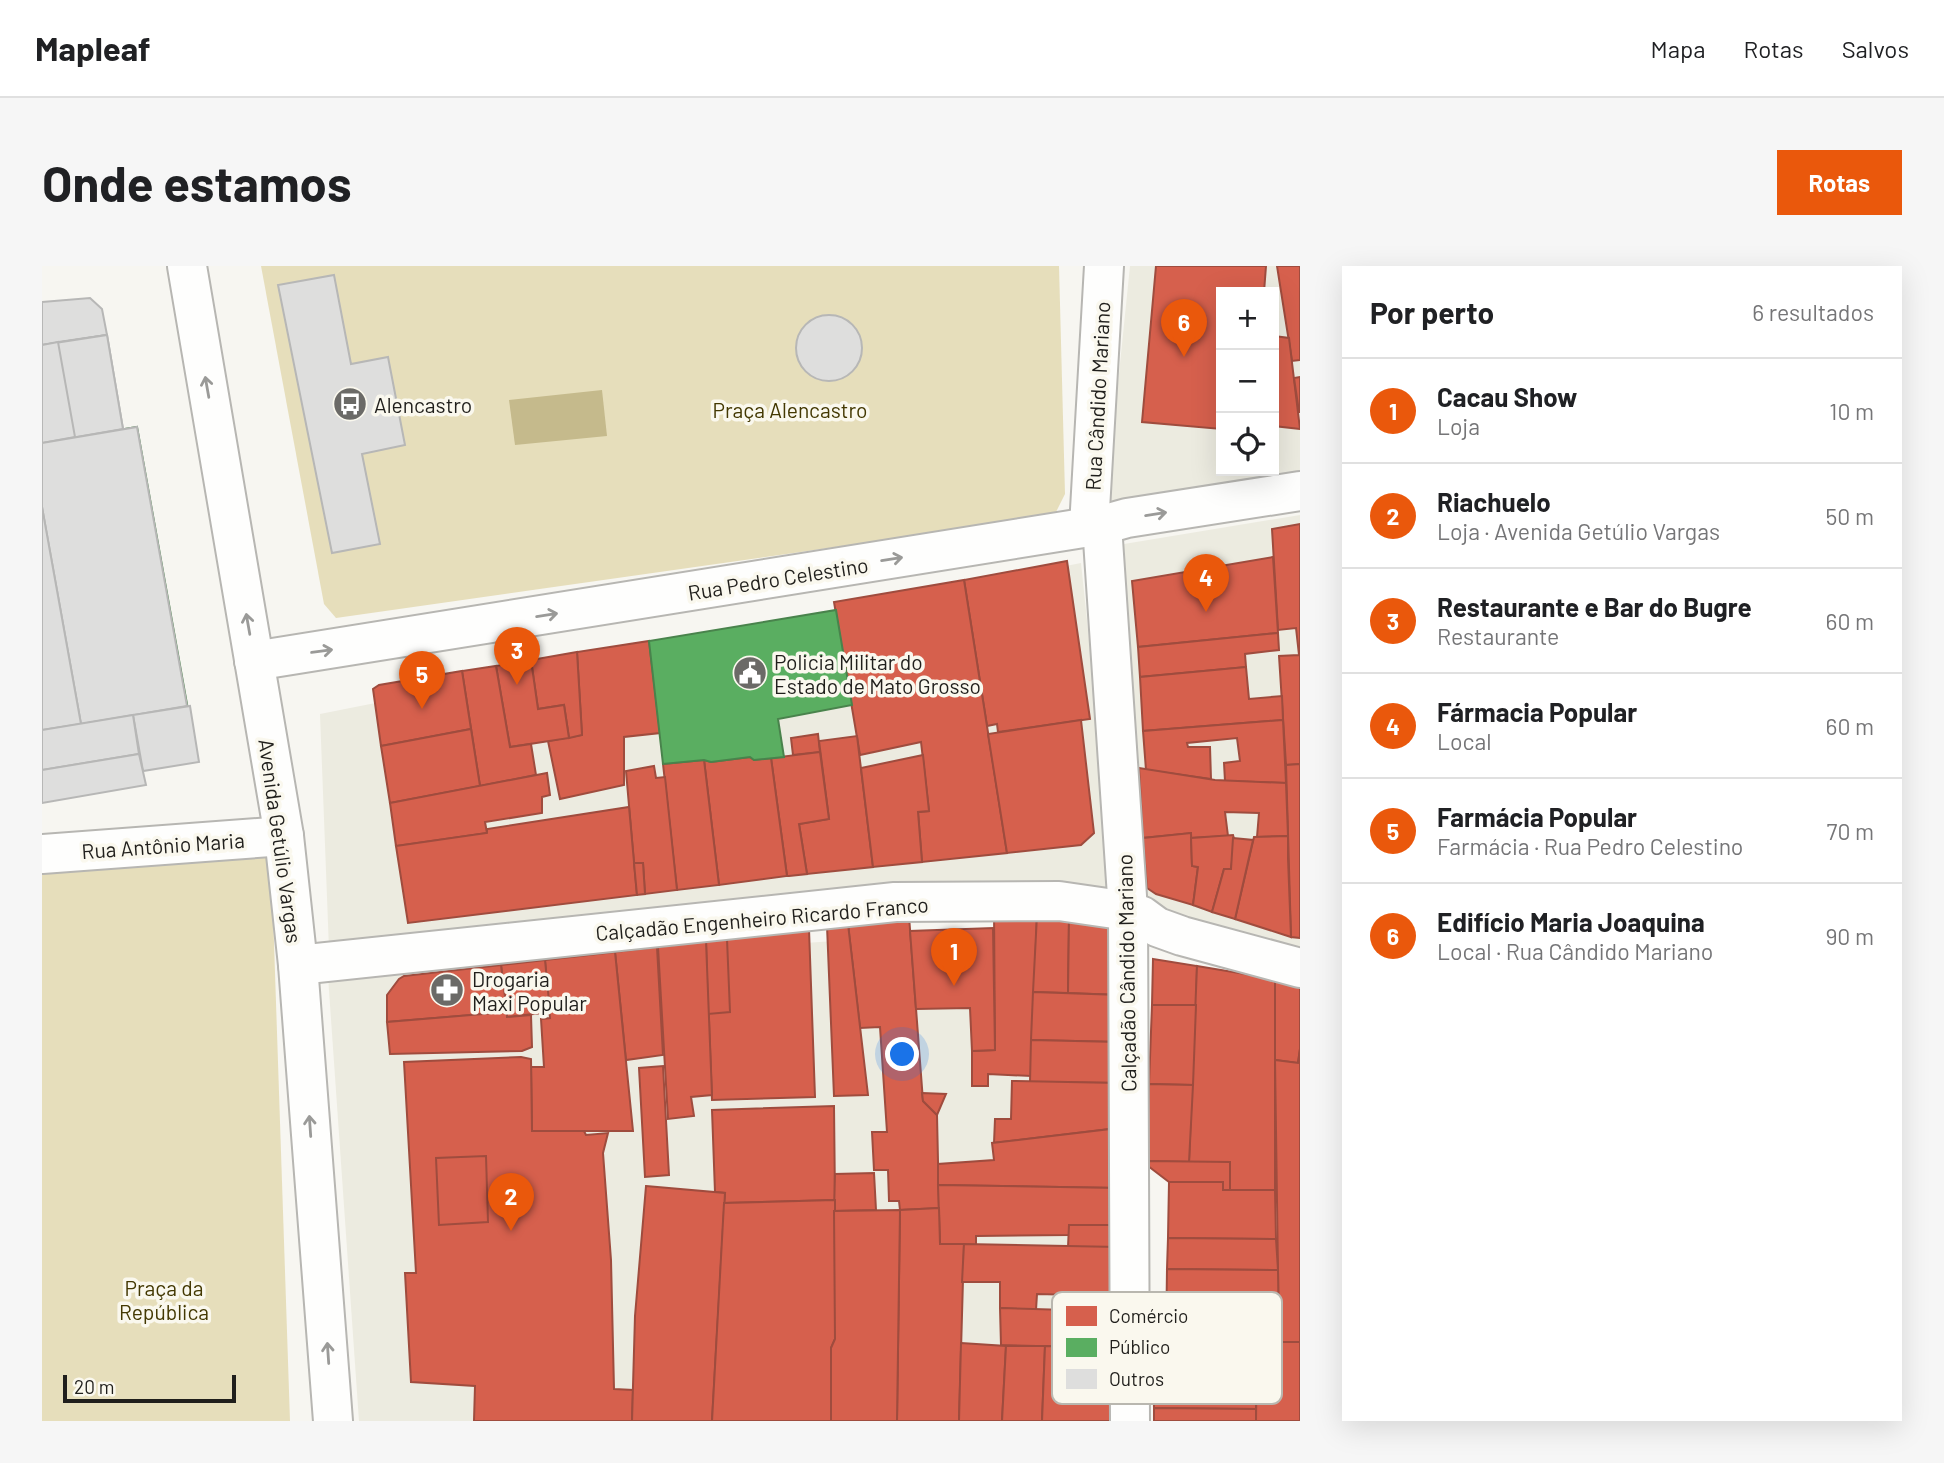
<!DOCTYPE html>
<html lang="pt">
<meta charset="utf-8">
<style>
:root{--surface:#fff;--page:#f6f6f6;--text:#202124;--muted:#757577;--line:#e0e0e0;--accent:#ea580c}
body{margin:0;font-family:Barlow,sans-serif;background:var(--page);color:var(--text)}
.controls{position:absolute;right:21px;top:21px;display:grid;overflow:hidden;border-radius:0px;box-shadow:0 7px 28px #0002}
.controls button{width:63px;height:63px;display:grid;place-items:center;padding:0;border:0;border-bottom:2px solid var(--line);background:var(--surface);color:var(--text);font:35px sans-serif}
.scale{position:absolute;left:21px;bottom:18px;width:173px;box-sizing:border-box;padding-left:7px;border:4px solid #201f1c;border-top:0;font-size:19px;line-height:24px;white-space:nowrap;color:#201f1c;-webkit-text-stroke:5px #faf8ee;paint-order:stroke}
.you{position:absolute;left:861px;top:789px;width:24px;height:24px;margin:-18px;border:5px solid #fff;border-radius:50%;background:#1a73e8;box-shadow:0 0 0 10px #1a73e833}
.badge{display:grid;place-items:center;width:46px;height:46px;border-radius:50%;background:var(--accent);color:#fff;font-size:23px;font-weight:700}
.pin{position:absolute;translate:-50% -58px;filter:drop-shadow(0 2px 4px #0008)}
.pin::after{content:'';position:absolute;top:37px;width:24px;height:21px;background:inherit;clip-path:polygon(0 0,100% 0,50% 100%)}
.list{margin:0;padding:0;list-style:none}
h2{display:flex;justify-content:space-between;align-items:center;height:91px;margin:0;padding:0 28px;font-size:30px}
h2 small{font-size:23px;font-weight:400;color:var(--muted)}
.list li{display:grid;grid-template-columns:46px 1fr auto;gap:21px;align-items:center;box-sizing:border-box;height:105px;padding:0 28px;border-top:2px solid var(--line)}
.list b{display:block;font-size:26px;white-space:nowrap}
.list p{margin:0;font-size:23px;white-space:nowrap;color:var(--muted)}
.list em{font-size:23px;font-style:normal;color:var(--muted)}
.icon{flex:none;width:38px;height:38px;fill:none;stroke:currentColor;stroke-width:2;stroke-linecap:round;stroke-linejoin:round}
.map{position:relative;flex:none;width:1258px;height:1155px;overflow:hidden;border-radius:0px}
header{display:flex;align-items:center;gap:42px;box-sizing:border-box;height:98px;padding:0 35px;background:var(--surface);border-bottom:2px solid var(--line)}
header strong{font-size:33px}
nav{display:flex;gap:38px;margin-inline-start:auto;font-size:24px}
.intro{display:flex;align-items:center;justify-content:space-between;box-sizing:border-box;height:168px;padding:0 42px}
h1{margin:0;font-size:49px}
.button{padding:18px 32px;border-radius:0px;background:var(--accent);color:#fff;font-size:24px;font-weight:700}
main{display:flex;gap:42px;padding:0 42px}
aside{flex:1;background:var(--surface);border-radius:0px;box-shadow:0 7px 28px #0002}
.map>svg:first-child{display:block}
.built{fill:#ecebe0;fill-rule:evenodd}
.green{fill:#e6debb}
.water{fill:#c5ba8c}
.shops{fill:#d6604d;stroke:#9f4c3e;stroke-width:2}
.public{fill:#5aae61;stroke:#49834c;stroke-width:2}
.building{fill:#dededd;stroke:#b7b7b6;stroke-width:2}
.lines{fill:none;stroke-linecap:round;stroke-linejoin:round}
.minor-casing{stroke:#b7b6b2;stroke-width:42}
.major-casing{stroke:#b7b6b2;stroke-width:42}
.minor{stroke:#fefefd;stroke-width:38}
.major{stroke:#fefefd;stroke-width:38}
.oneway{stroke:#9a9a98}
.labels{text-anchor:middle;dominant-baseline:central;stroke-width:7;stroke-linejoin:round;paint-order:stroke}
.street-label{font-size:21px;fill:#201f1c;stroke:#faf8ee}
.poi-label{font-size:21px;fill:#201f1c;stroke:#faf8ee;text-anchor:start}
.park-label{font-size:21px;fill:#433802;stroke:#faf8ee}
.key{fill:#faf8ee;stroke:#b9b7af;stroke-width:2}
.key-label{font-size:19px;fill:#201f1c}
</style>
<header>
<strong>Mapleaf</strong>
<nav><a>Mapa</a><a>Rotas</a><a>Salvos</a></nav>
</header>
<div class="intro"><h1>Onde estamos</h1><a class="button">Rotas</a></div>
<main>
<div class="map">
<svg width="1258" height="1155" viewBox="0 0 1258 1155">
<rect width="100%" height="100%" fill="#f7f6f1"/>
<g class="built">
<path d="M1088,0H1258V211L1063,244ZM1179,26H1232V205H1179Z"/>
<polygon points="1258,249 1258,696 1171,676 1098,629 1082,278"/>
<polygon points="1039,297 1074,632 287,683 278,448"/>
<polygon points="965,663 1079,679 1078,1155 317,1155 286,710"/>
</g>
<g class="green">
<polygon points="219,0 1017,0 1023,228 1012,250 294,352 282,338"/>
<polygon points="229,587 248,1155 0,1155 0,604"/>
</g>
<polygon class="water" points="560,124 565,170 473,179 467,134"/>
<g class="shops">
<polygon points="1114,0 1224,0 1222,26 1179,26 1179,163 1100,156"/>
<polygon points="1235,0 1258,0 1258,94 1250,95"/>
<polygon points="1232,70 1247,72 1258,163 1232,160"/>
<polygon points="1258,111 1258,146 1257,146 1252,112"/>
<polygon points="1258,258 1258,498 1244,499 1237,390 1257,389 1254,362 1236,364 1230,263"/>
<polygon points="1231,291 1236,367 1096,381 1090,315"/>
<polygon points="1025,295 1048,453 956,466 955,458 945,460 922,314"/>
<polygon points="922,314 965,587 880,596 876,546 887,545 879,476 818,489 792,336"/>
<polygon points="1236,367 1237,384 1203,388 1204,401 1098,411 1096,381"/>
<polygon points="607,375 618,467 582,471 582,519 518,533 506,475 540,469 535,386"/>
<polygon points="535,386 540,469 527,472 522,439 496,443 489,394"/>
<polygon points="489,394 496,443 522,439 527,472 468,481 454,400"/>
<polygon points="454,400 468,481 489,478 494,509 438,520 420,405"/>
<polygon points="1204,401 1207,433 1240,430 1241,454 1101,465 1098,411"/>
<polygon points="420,405 429,463 339,480 331,423 337,419"/>
<polygon points="1039,454 1052,567 1039,579 965,587 946,468"/>
<polygon points="1241,454 1244,517 1183,515 1182,497 1198,495 1195,472 1145,477 1146,481 1168,481 1169,513 1104,504 1101,465"/>
<polygon points="429,463 438,520 348,537 339,480"/>
<polygon points="776,468 778,486 751,489 749,472"/>
<polygon points="815,470 831,601 765,608 757,558 787,553 777,475"/>
<polygon points="778,486 787,553 757,558 765,608 747,610 745,610 729,492"/>
<polygon points="881,489 887,545 876,546 880,596 831,601 819,502"/>
<polygon points="708,491 712,494 729,492 745,610 677,619 662,494 669,496"/>
<polygon points="662,494 677,619 635,624 621,498"/>
<polygon points="1258,498 1258,672 1249,671 1244,499"/>
<polygon points="612,500 614,512 623,511 635,624 603,628 601,597 592,597 584,505"/>
<polygon points="1097,502 1173,514 1244,517 1246,570 1215,571 1217,547 1183,546 1186,570 1149,572 1149,567 1101,572"/>
<polygon points="505,507 508,529 500,531 500,547 443,556 445,567 354,580 348,537"/>
<polygon points="587,541 595,629 366,657 354,580 445,567 445,563"/>
<polygon points="1149,567 1150,600 1156,601 1151,639 1114,628 1105,622 1101,572"/>
<polygon points="1191,569 1193,576 1189,603 1182,603 1170,646 1151,639 1156,601 1150,600 1149,572"/>
<polygon points="1246,570 1246,592 1249,671 1193,653 1212,571"/>
<polygon points="1191,572 1211,574 1193,653 1170,646 1182,603 1189,603"/>
<polygon points="592,597 601,597 603,628 595,629"/>
<polygon points="952,644 995,649 989,810 946,808 946,820 930,820 930,785 953,784"/>
<polygon points="995,649 1027,653 1026,727 991,726"/>
<polygon points="867,650 881,835 895,849 897,942 858,944 857,935 847,935 846,904 832,904 830,866 845,866 838,761 818,762 806,658"/>
<polygon points="1027,653 1078,659 1078,729 1026,727"/>
<polygon points="806,658 826,829 792,830 785,660"/>
<polygon points="951,662 953,784 930,785 928,742 874,743 868,665"/>
<polygon points="767,663 773,831 670,834 664,675"/>
<polygon points="685,673 688,746 666,748 664,675"/>
<polygon points="664,675 670,829 649,831 652,850 626,853 616,681"/>
<polygon points="615,681 621,789 584,794 573,686"/>
<polygon points="573,686 591,865 490,865 489,801 502,801 499,753 508,752 503,694"/>
<polygon points="1111,693 1155,700 1154,739 1110,739"/>
<polygon points="503,694 508,746 465,751 459,699"/>
<polygon points="459,699 465,746 345,756 345,729 357,713 362,710"/>
<polygon points="1155,700 1233,713 1233,924 1188,924 1188,896 1147,896"/>
<polygon points="1233,713 1258,717 1258,783 1256,797 1233,794"/>
<polygon points="991,726 1078,729 1077,776 989,774"/>
<polygon points="1110,739 1154,739 1151,819 1107,818"/>
<polygon points="465,746 465,751 489,749 490,781 480,785 348,788 345,756"/>
<polygon points="989,774 1077,776 1077,817 988,816"/>
<polygon points="1258,783 1258,1076 1237,1077 1233,794 1256,797"/>
<polygon points="479,791 489,793 490,865 542,865 544,869 566,867 561,887 569,994 572,1123 591,1124 590,1155 432,1155 433,1120 369,1116 363,1007 374,1007 362,796"/>
<polygon points="621,800 627,909 603,911 597,802"/>
<polygon points="970,815 1077,817 1077,862 952,877 953,853 969,853"/>
<polygon points="1107,818 1151,819 1147,896 1105,895"/>
<polygon points="880,827 904,828 895,849 881,835"/>
<polygon points="792,840 793,934 682,937 683,927 673,926 670,844"/>
<polygon points="1077,862 1076,922 896,919 896,898 952,894 950,877"/>
<polygon points="444,890 446,956 397,959 394,892"/>
<polygon points="1105,895 1188,896 1188,924 1181,924 1181,916 1127,916 1106,900"/>
<polygon points="832,907 834,944 792,945 793,908"/>
<polygon points="1127,916 1181,916 1181,924 1233,924 1234,973 1126,972"/>
<polygon points="896,919 1076,922 1076,959 1027,959 1027,969 934,970 934,979 898,978"/>
<polygon points="604,920 683,927 670,1155 590,1155 593,1050"/>
<polygon points="793,934 793,1073 789,1082 789,1155 670,1155 682,937"/>
<polygon points="897,942 898,978 922,978 917,1155 855,1155 858,944"/>
<polygon points="858,944 855,1155 789,1155 789,1082 793,1073 792,945"/>
<polygon points="1027,959 1076,959 1076,981 1026,981"/>
<polygon points="1126,972 1234,973 1236,1004 1125,1003"/>
<polygon points="922,978 1076,981 1075,1030 995,1028 994,1044 958,1042 958,1016 920,1016"/>
<polygon points="1125,1003 1236,1004 1237,1077 1124,1075"/>
<polygon points="1016,1028 1075,1030 1075,1082 959,1079 958,1042 1025,1044 1024,1032 1016,1032"/>
<polygon points="1111,1076 1215,1076 1214,1143 1112,1142"/>
<polygon points="1215,1076 1258,1076 1258,1155 1214,1155"/>
<polygon points="919,1077 964,1080 960,1155 917,1155"/>
<polygon points="964,1080 1003,1080 1000,1155 960,1155"/>
<polygon points="1003,1080 1075,1082 1074,1155 1000,1155"/>
<polygon points="1112,1142 1214,1143 1214,1155 1112,1155"/>
</g>
<g class="public">
<polygon points="95,161 152,477 0,504 0,177"/>
<polygon points="794,344 810,439 736,453 742,491 712,494 708,491 669,496 662,494 621,498 607,375"/>
</g>
<g class="building">
<polygon points="292,9 309,98 346,91 363,179 320,188 338,278 290,287 236,19"/>
<polygon points="48,32 60,43 65,69 0,79 0,36"/>
<circle cx="787" cy="82" r="33"/>
<polygon points="65,69 81,163 33,171 16,76"/>
<polygon points="65,69 81,163 0,177 0,79"/>
<polygon points="16,76 33,171 0,177 0,79"/>
<polygon points="95,161 145,440 39,458 0,241 0,177"/>
<polygon points="0,241 39,458 0,464"/>
<polygon points="148,440 157,496 101,505 91,449"/>
<polygon points="91,449 97,488 0,504 0,464"/>
<polygon points="97,488 104,519 0,537 0,504"/>
</g>
<g class="lines">
<g class="minor-casing">
<g id="minor">
<polyline points="1060,259 1086,645 1088,1155"/>
<polyline points="1047,261 1062,0"/>
<polyline points="212,395 1060,259 1085,252 1258,225"/>
<polyline points="0,588 242,570"/>
<polyline points="256,699 853,636 1017,635 1086,645 1100,650 1115,661 1140,670 1258,702"/>
</g>
</g>
<g class="major-casing">
<polyline id="major" points="145,0 242,570 256,699 291,1155"/>
</g>
<use href="#minor" class="minor"/>
<use href="#major" class="major"/>
</g>
<defs><path id="oneway-shaft" d="M-6 0H5M1.5-3L5.5 0L1.5 3" fill="none" stroke-width="1.6" stroke-linecap="round" stroke-linejoin="round" transform="scale(1.75)"/></defs>
<g class="oneway">
<use href="#oneway-shaft" transform="translate(165 121) rotate(-100)"/>
<use href="#oneway-shaft" transform="translate(1114 248) rotate(-9)"/>
<use href="#oneway-shaft" transform="translate(850 293) rotate(-9)"/>
<use href="#oneway-shaft" transform="translate(505 349) rotate(-9)"/>
<use href="#oneway-shaft" transform="translate(206 358) rotate(-100)"/>
<use href="#oneway-shaft" transform="translate(280 385) rotate(-8)"/>
<use href="#oneway-shaft" transform="translate(268 860) rotate(-94)"/>
<use href="#oneway-shaft" transform="translate(286 1087) rotate(-94)"/>
</g>
<defs>
<g id="bus-disc" transform="scale(1.75)"><circle r="9.5" fill="#6b6a67" stroke="#faf8ee"/><path d="M-5-6H5V4H4V6H2V4H-2V6H-4V4H-5ZM-3.5-4V0h7V-4ZM-3.5 1.2v1.5H-2V1.2ZM2 1.2v1.5H3.5V1.2Z" fill="#fff"/></g>
<g id="civic-disc" transform="scale(1.75)"><circle r="9.5" fill="#6b6a67" stroke="#faf8ee"/><path d="M-.6-6.5H3V-4.5H.6V-3L4-1V1h2V6H-6V1h2V-1L-.6-3ZM-1.2 2.5V6h2.4V2.5Z" fill="#fff"/></g>
<g id="pharmacy-disc" transform="scale(1.75)"><circle r="9.5" fill="#6b6a67" stroke="#faf8ee"/><path d="M-2-6h4v4h4v4h-4v4h-4v-4h-4v-4h4Z" fill="#fff"/></g>
</defs>
<g fill-rule="evenodd">
<use href="#bus-disc" x="308" y="138"/>
<use href="#civic-disc" x="708" y="407"/>
<use href="#pharmacy-disc" x="405" y="724"/>
</g>
<g class="labels">
<g class="street-label">
<text transform="translate(1055 130) rotate(-87)">Rua Cândido Mariano</text>
<text transform="translate(736 312) rotate(-9)">Rua Pedro Celestino</text>
<text transform="translate(239 575) rotate(82)">Avenida Getúlio Vargas</text>
<text transform="translate(121 579) rotate(-4)">Rua Antônio Maria</text>
<text transform="translate(720 652) rotate(-5)">Calçadão Engenheiro Ricardo Franco</text>
<text transform="translate(1084 707) rotate(-91)">Calçadão Cândido Mariano</text>
</g>
<g class="poi-label">
<text x="332" y="138">Alencastro</text>
<text x="732" y="395">Policia Militar do<tspan x="732" dy="24">Estado de Mato Grosso</tspan></text>
<text x="430" y="712">Drogaria<tspan x="430" dy="24">Maxi Popular</tspan></text>
</g>
<g class="park-label">
<text x="748" y="143">Praça Alencastro</text>
<text x="122" y="1021">Praça da<tspan x="122" dy="24">República</tspan></text>
</g>
</g>
<rect x="1010" y="1026" width="230" height="112" rx="10" class="key"/>
<rect x="1024" y="1040" width="31" height="20" fill="#d6604d"/>
<rect x="1024" y="1072" width="31" height="19" fill="#5aae61"/>
<rect x="1024" y="1103" width="31" height="20" fill="#dededd"/>
<g class="key-label">
<text x="1067" y="1057">Comércio</text>
<text x="1067" y="1088">Público</text>
<text x="1067" y="1120">Outros</text>
</g>
</svg>
<div class="controls">
<button>+</button>
<button>−</button>
<button><svg class="icon" aria-label="locate" viewBox="0 0 24 24"><circle cx="12" cy="12" r="6"/><path d="M12 2v4M12 18v4M2 12h4M18 12h4"/></svg></button>
</div>
<div class="scale">20 m</div>
<div class="you"></div>
<div class="pin badge" style="left:912px;top:720px">1</div>
<div class="pin badge" style="left:469px;top:965px">2</div>
<div class="pin badge" style="left:475px;top:419px">3</div>
<div class="pin badge" style="left:1164px;top:346px">4</div>
<div class="pin badge" style="left:380px;top:443px">5</div>
<div class="pin badge" style="left:1142px;top:91px">6</div>
</div>
<aside>
<h2>Por perto<small>6 resultados</small></h2>
<ul class="list">
<li><span class="badge">1</span><div><b>Cacau Show</b><p>Loja</p></div><em>10 m</em></li>
<li><span class="badge">2</span><div><b>Riachuelo</b><p>Loja · Avenida Getúlio Vargas</p></div><em>50 m</em></li>
<li><span class="badge">3</span><div><b>Restaurante e Bar do Bugre</b><p>Restaurante</p></div><em>60 m</em></li>
<li><span class="badge">4</span><div><b>Fármacia Popular</b><p>Local</p></div><em>60 m</em></li>
<li><span class="badge">5</span><div><b>Farmácia Popular</b><p>Farmácia · Rua Pedro Celestino</p></div><em>70 m</em></li>
<li><span class="badge">6</span><div><b>Edifício Maria Joaquina</b><p>Local · Rua Cândido Mariano</p></div><em>90 m</em></li>
</ul>
</aside>
</main>
